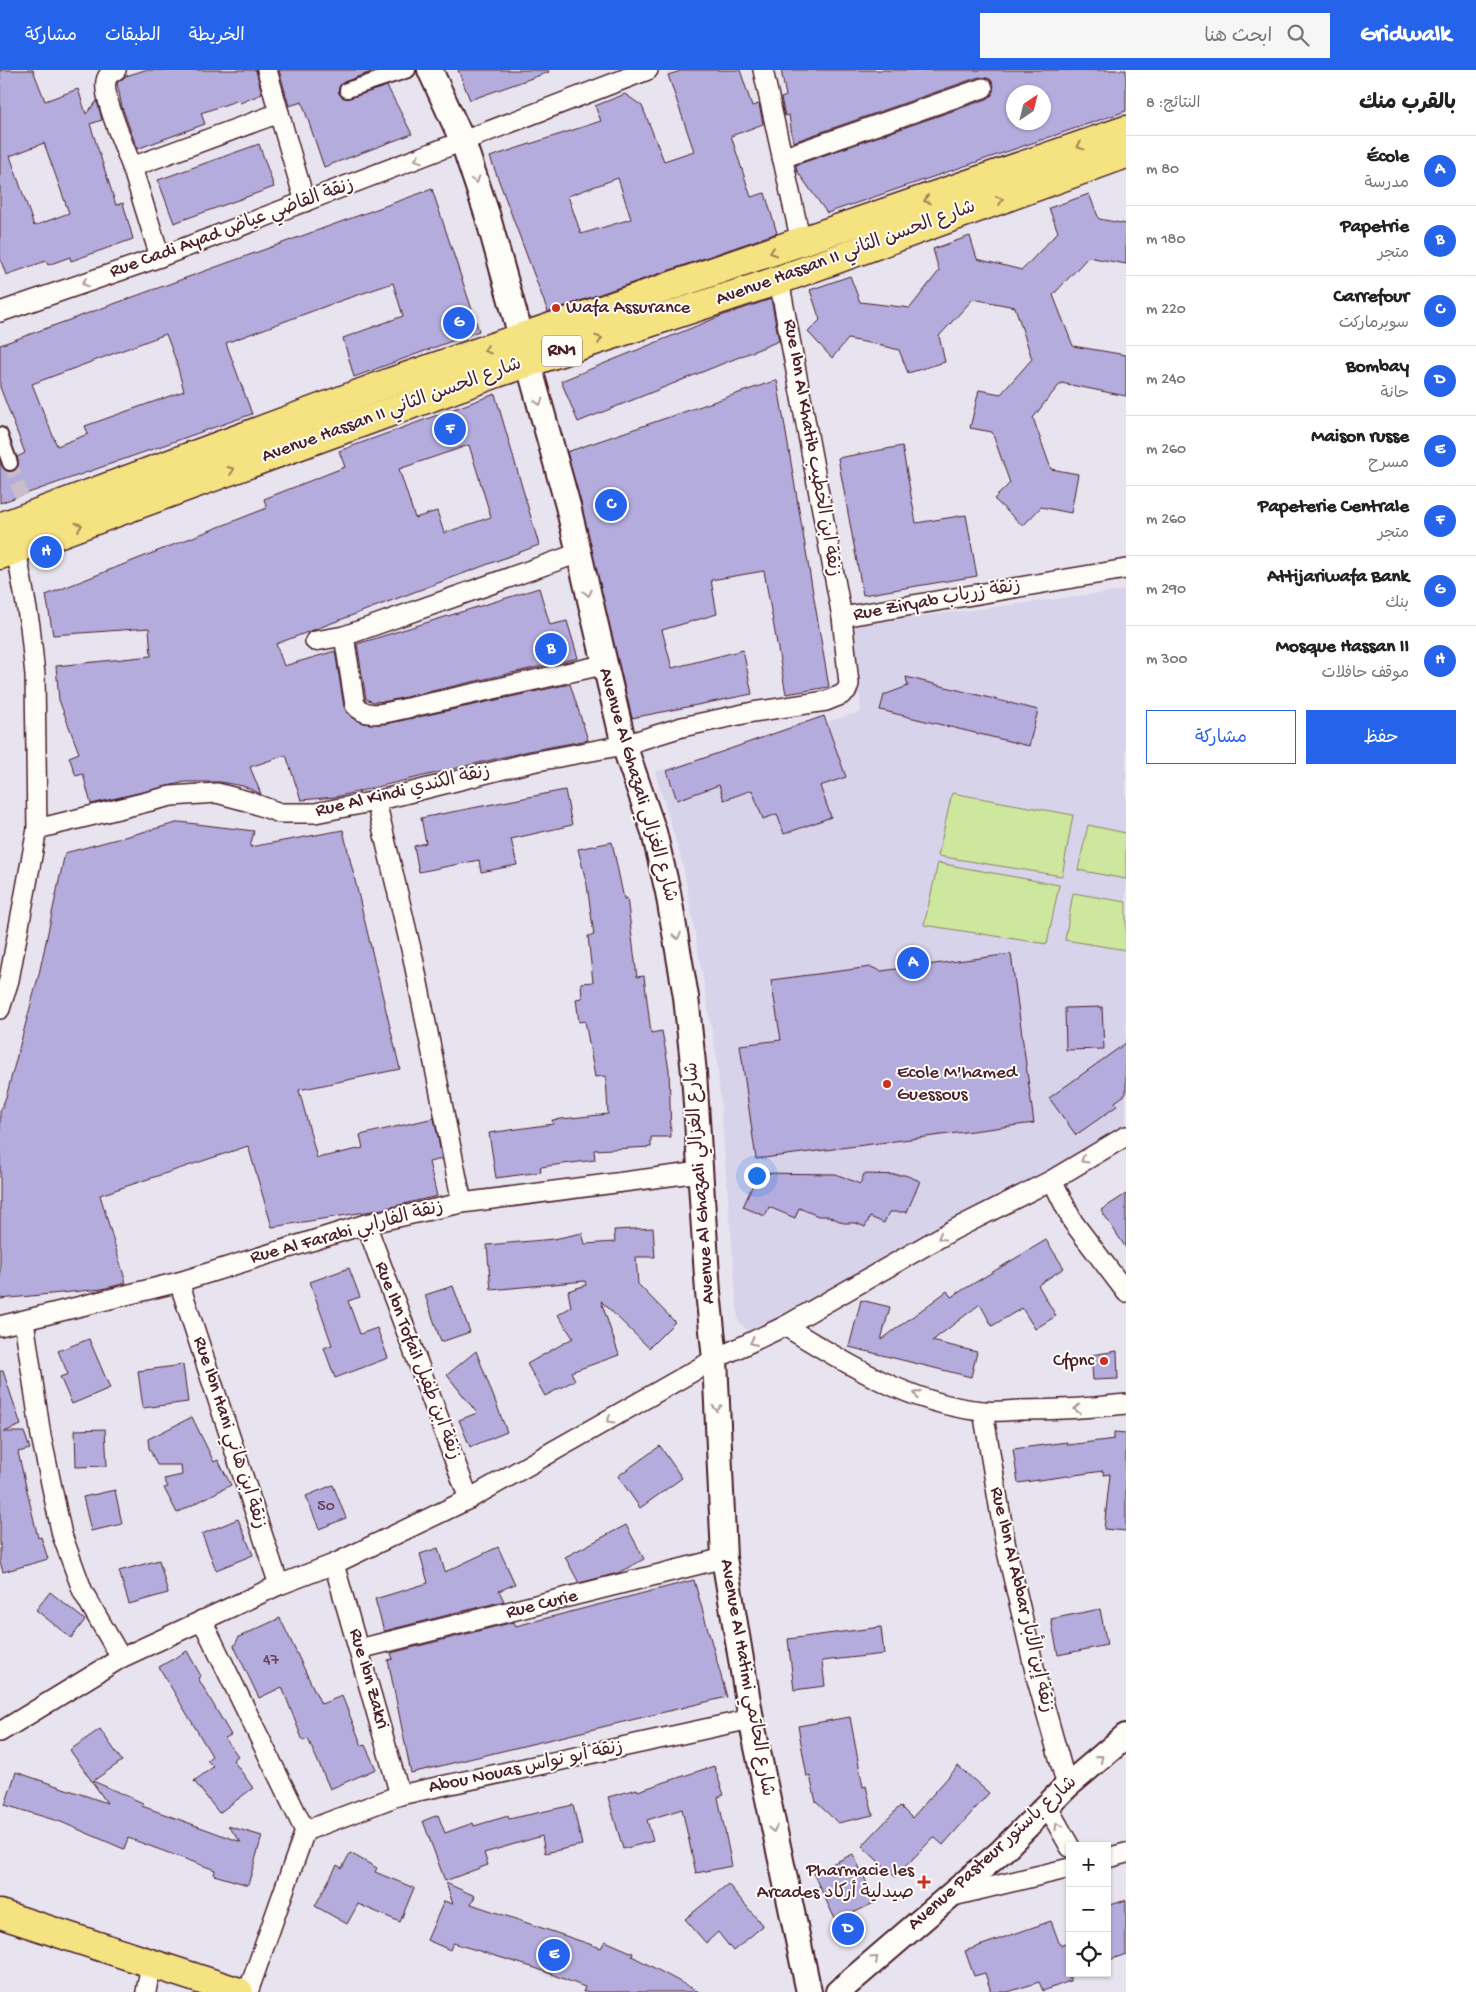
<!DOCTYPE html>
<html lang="ar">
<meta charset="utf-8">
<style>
:root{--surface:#fff;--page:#f6f6f6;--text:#222;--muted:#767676;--line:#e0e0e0;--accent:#2563eb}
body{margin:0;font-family:"Gochi Hand","Playpen Sans Arabic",sans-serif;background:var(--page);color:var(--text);direction:rtl}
.controls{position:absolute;right:15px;bottom:15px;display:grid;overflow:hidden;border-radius:0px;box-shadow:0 1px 4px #0004}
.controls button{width:45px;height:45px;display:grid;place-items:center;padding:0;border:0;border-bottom:1px solid var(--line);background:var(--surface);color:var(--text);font:25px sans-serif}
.compass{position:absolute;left:1006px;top:15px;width:45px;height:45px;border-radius:50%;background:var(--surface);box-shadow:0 1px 4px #0004;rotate:35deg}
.you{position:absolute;left:756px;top:1105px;width:18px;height:18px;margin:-12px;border:4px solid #fff;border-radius:50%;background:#1a73e8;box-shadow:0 0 0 8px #1a73e833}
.badge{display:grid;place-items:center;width:32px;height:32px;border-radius:50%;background:var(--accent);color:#fff;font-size:16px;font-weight:700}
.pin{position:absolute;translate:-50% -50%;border:2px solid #fff;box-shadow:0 1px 5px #0006}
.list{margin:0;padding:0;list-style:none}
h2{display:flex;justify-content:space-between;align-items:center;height:65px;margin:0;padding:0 20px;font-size:21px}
h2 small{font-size:16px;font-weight:400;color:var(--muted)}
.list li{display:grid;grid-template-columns:32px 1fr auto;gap:15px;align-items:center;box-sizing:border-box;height:70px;padding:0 20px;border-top:1px solid var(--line)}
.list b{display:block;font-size:19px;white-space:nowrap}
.list p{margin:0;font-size:16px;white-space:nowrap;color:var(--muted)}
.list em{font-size:16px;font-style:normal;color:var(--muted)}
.actions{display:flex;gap:10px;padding:15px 20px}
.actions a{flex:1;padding:11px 0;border:1px solid var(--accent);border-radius:0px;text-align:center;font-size:18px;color:var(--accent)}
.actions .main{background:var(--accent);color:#fff}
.icon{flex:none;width:28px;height:28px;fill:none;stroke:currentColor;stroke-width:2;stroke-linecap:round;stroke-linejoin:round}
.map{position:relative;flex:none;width:1126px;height:1922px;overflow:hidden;direction:ltr}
header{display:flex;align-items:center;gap:30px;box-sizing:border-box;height:70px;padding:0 25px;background:var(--accent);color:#fff}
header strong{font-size:24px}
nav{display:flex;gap:28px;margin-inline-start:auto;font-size:18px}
.search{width:350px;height:45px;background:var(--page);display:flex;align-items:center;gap:12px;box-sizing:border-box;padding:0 18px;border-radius:0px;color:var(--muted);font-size:19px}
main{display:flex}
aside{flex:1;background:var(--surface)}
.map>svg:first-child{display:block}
.built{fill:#d7d3ea}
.pitch{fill:#cde79e;stroke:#8c8364}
.building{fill:#b3acdd;stroke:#4a1f2b;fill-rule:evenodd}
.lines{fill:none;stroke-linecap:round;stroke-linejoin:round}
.pedestrian-tunnel{stroke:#c8bdc8;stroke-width:14;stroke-dasharray:14 7;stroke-linecap:butt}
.pedestrian-casing{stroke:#4a1f2b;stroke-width:18}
.minor-casing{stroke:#4a1f2b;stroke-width:22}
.tertiary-casing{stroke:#4a1f2b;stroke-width:28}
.primary-casing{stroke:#4a1f2b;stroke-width:31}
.pedestrian{stroke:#fdfcf7;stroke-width:14}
.minor{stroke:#fdfcf7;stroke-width:19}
.tertiary{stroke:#fdfcf7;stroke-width:24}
.primary{stroke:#f5e382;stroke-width:28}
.oneway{stroke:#a08156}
.oneway2{stroke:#ac999b}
.poi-dot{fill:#c8321e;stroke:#fdfcf7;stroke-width:2}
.labels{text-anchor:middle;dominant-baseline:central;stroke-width:4;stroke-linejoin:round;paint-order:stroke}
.number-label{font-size:16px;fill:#644258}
.shield{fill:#fdfcf7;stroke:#806168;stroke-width:1}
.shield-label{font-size:18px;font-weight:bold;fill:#4a1f2b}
.street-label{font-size:19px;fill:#4a1f2b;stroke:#fdfcf7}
.poi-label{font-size:19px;fill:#4a1f2b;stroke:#fdfcf7;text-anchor:start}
</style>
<header>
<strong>Gridwalk</strong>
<div class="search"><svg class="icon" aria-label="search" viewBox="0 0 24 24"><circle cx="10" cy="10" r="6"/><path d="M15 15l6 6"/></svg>ابحث هنا</div>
<nav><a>الخريطة</a><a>الطبقات</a><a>مشاركة</a></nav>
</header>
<main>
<aside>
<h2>بالقرب منك<small>النتائج: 8</small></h2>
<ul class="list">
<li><span class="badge">A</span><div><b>École</b><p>مدرسة</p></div><em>80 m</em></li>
<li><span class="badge">B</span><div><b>Papetrie</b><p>متجر</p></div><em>180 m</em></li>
<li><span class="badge">C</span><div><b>Carrefour</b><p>سوبرماركت</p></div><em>220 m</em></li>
<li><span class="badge">D</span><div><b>Bombay</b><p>حانة</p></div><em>240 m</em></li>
<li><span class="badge">E</span><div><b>Maison russe</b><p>مسرح</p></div><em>260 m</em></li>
<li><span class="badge">F</span><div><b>Papeterie Centrale</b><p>متجر</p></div><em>260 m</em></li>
<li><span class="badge">G</span><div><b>Attijariwafa Bank</b><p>بنك</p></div><em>290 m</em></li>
<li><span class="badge">H</span><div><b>Mosque Hassan II</b><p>موقف حافلات</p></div><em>300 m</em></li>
</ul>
<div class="actions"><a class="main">حفظ</a><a>مشاركة</a></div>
</aside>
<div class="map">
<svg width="1126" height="1922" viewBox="0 0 1126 1922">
<rect width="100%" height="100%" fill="#e7e4ef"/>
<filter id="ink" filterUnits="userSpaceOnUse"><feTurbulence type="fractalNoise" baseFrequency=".02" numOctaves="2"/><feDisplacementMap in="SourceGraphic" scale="10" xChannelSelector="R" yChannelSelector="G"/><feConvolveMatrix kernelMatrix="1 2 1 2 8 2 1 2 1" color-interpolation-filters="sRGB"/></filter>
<g filter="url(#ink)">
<polygon class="built" points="1126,520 1126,1057 750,1263 738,1251 717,990 683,795 655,702 861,642 854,555"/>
<g class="pitch">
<polygon points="952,723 1073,745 1062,806 938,786"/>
<polygon points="1088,755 1126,763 1126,809 1078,800"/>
<polygon points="938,793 1059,815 1047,874 924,855"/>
<polygon points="1073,823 1126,832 1126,880 1065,870"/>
</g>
<g class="building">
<path d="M0,0H33L45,31L78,19L86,44L97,31L102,50L90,54L116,135L123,133L133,169L71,191L70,187L48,195L46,191L6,205L0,188ZM44,73L69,143L34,156L10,86Z"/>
<polygon points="145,0 256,0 262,24 240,33 239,30 201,43 205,54 137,79 122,37 117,13 126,6"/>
<polygon points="279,0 376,0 344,12 339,18 339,23 342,27 349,28 387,16 412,64 324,97 302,32 289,36"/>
<polygon points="458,0 548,0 549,2 470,30"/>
<path d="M684,0H740L752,36L759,34L763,54L731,66L751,127L765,123L777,163L548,242L490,87L601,51L595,36L625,24L642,36L664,91L694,81L668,5ZM618,108L631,149L581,164L568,126Z"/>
<path d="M781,0H1126V41L827,143L797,101L796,95L987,29L992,25L994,15L990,9L979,7L793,72L789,45L785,46L781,28L786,26ZM1014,22H1044V52H1014Z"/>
<polygon points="259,74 274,117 174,153 158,110"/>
<path d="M432,119L479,261L354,307L343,268L403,246L393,213L337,232L226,273L252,344L0,433V391L5,400L12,401L18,395L17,387L25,383L0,317V275ZM166,264L176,291L184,321L85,356L88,364L57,376L32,314Z"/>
<polygon points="1089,124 1099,149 1126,154 1126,194 1088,187 1053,225 1073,276 1126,285 1126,326 1061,313 1046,331 1033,348 1051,399 1078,404 1071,443 1041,437 1023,456 994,429 1010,413 992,362 970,358 979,320 1001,324 1032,289 1015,237 973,229 939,266 945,292 908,303 899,280 880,275 848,269 832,288 808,262 820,250 810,220 850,206 860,232 910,238 939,201 933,179 970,166 977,189 1022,200 1058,162 1049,138"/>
<polygon points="771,229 779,271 578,352 561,311 721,246"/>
<polygon points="777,310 829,617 786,624 764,501 711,510 717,544 662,560 672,598 743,580 752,624 632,648 567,382"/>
<path d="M495,324L539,475L276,574L284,596L335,581L344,637L352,648L363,653L386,654L570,614L588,670L529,681L335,727L301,730L286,685L250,697L261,724L243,716L220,712H185L91,734L83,704L76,706L69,687L79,683L59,630L56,596L151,586L149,558L53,565L46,525L267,438L264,429L345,397L339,381ZM469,375L491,447L444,463L437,441L415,448L399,399Z"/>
<polygon points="902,376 916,453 966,445 977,506 863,525 838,388"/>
<polygon points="539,518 550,555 567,551 578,588 388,631 373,632 366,629 357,574"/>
<polygon points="906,607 1038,640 1029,676 880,640 884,625 908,616"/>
<polygon points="824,646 846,707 820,716 831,747 784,764 777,744 763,749 752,720 724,730 719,715 677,730 667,701"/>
<polygon points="565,720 572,755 511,769 517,795 481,802 479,790 419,802 414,776 426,773 421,748"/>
<polygon points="180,752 254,761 250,777 343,760 400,999 299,1020 317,1088 363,1078 360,1065 434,1048 442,1089 429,1092 437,1126 378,1140 272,1157 248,1076 100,1125 126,1213 102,1219 0,1229 0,1042 6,1027 39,904 65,783"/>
<polygon points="612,772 624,829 627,828 637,907 644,906 651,963 662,961 669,999 671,1067 651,1067 651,1077 594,1080 595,1090 540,1097 541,1102 496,1108 489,1063 553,1054 552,1050 608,1044 606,1006 595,1007 585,951 579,952 576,929 582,928 581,913 593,912 588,866 594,865 587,815 578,779"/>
<polygon points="1011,884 1034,1053 756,1089 740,975 781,970 771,910 871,897 881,901"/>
<polygon points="1102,937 1104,979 1066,980 1065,938"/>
<polygon points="1126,973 1126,1024 1115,1032 1117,1036 1076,1065 1049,1028"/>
<polygon points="758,1103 836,1104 860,1114 864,1104 905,1105 920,1111 907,1142 889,1142 884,1153 870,1147 865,1157 856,1153 844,1153 828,1146 818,1146 799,1138 795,1148 769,1137 765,1146 743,1137"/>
<polygon points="1126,1124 1126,1178 1101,1140"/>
<polygon points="653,1158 655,1187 636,1187 638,1214 675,1252 649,1278 601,1231 619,1285 571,1302 575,1310 545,1326 527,1294 573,1268 558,1245 571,1237 568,1221 586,1215 585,1211 491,1220 487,1175 554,1169 582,1163 585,1174 615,1172 614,1160"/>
<polygon points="1046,1170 1064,1198 1038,1215 1056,1246 1035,1259 1022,1238 992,1256 980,1234 932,1271 977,1282 971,1307 849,1277 861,1230 890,1237 881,1270 947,1221 951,1227"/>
<polygon points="349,1198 360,1227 348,1231 360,1264 377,1258 388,1288 335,1308 324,1278 332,1275 310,1212"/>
<polygon points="453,1216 470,1262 441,1272 425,1225"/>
<polygon points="89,1269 110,1318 72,1334 60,1307 68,1304 58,1281"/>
<polygon points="476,1281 507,1362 470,1377 459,1350 477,1343 447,1305"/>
<polygon points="1117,1281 1118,1309 1093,1310 1091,1285"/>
<polygon points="183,1295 188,1332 143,1338 138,1301"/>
<polygon points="0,1301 3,1301 21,1355 4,1362 24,1362 30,1379 18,1382 38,1468 41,1467 48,1489 3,1502 0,1492"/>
<polygon points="192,1347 214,1392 218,1390 231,1415 177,1443 164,1418 168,1417 164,1409 182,1405 181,1395 157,1395 149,1378 148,1369"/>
<polygon points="105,1359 107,1396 76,1397 75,1360"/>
<polygon points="1114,1362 1126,1363 1126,1461 1104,1459 1110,1404 1104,1405 1103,1401 1018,1413 1013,1379 1067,1372 1068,1375 1114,1369"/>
<polygon points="660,1376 682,1408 640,1438 618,1406"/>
<polygon points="333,1415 346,1448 319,1459 306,1426"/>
<polygon points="115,1420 122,1454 91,1461 83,1427"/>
<polygon points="238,1449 253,1485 216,1500 202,1464"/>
<polygon points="626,1455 644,1489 618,1503 579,1513 565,1487"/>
<polygon points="498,1477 515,1514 499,1521 504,1531 384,1561 375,1529 428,1513 420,1484 438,1478 445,1502"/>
<polygon points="159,1490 168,1523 129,1534 119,1501"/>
<polygon points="694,1510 727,1627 411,1703 388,1590 393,1589 391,1583 514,1552 516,1556"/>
<polygon points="50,1522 85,1550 71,1568 36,1540"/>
<polygon points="1100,1539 1107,1575 1058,1585 1051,1549"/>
<polygon points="280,1548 321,1634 342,1626 362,1676 365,1675 376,1699 330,1719 308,1669 303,1671 282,1617 259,1628 234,1576 239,1567"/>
<polygon points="881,1557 884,1584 822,1591 825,1616 794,1620 788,1569"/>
<polygon points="187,1581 201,1606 198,1608 231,1665 225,1668 238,1686 233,1690 253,1718 219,1743 194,1711 213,1697 207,1690 212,1686 159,1597"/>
<polygon points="850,1647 863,1717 866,1716 873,1745 838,1753 816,1732 810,1706 807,1707 798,1656"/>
<polygon points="100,1659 122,1691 93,1711 143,1733 142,1736 241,1772 228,1756 262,1766 248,1815 214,1805 215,1800 128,1768 124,1779 61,1752 5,1735 16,1702 107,1733 70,1680"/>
<polygon points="714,1696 724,1725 718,1727 732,1796 696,1803 682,1739 647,1750 653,1771 623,1779 608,1727 637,1719 638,1721"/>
<polygon points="958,1696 989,1723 943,1775 934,1767 895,1807 862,1776 900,1736 912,1748"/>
<polygon points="573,1735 582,1775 545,1783 542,1766 484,1783 488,1795 445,1811 423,1751 438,1745 445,1763 473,1753 474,1756 508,1746 509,1749"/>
<polygon points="350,1783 377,1798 375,1802 414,1818 400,1852 358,1834 347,1854 315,1836 337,1795 342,1798"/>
<polygon points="853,1784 876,1832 836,1851 813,1803"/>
<polygon points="446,1813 475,1826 471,1834 601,1878 605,1871 633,1883 632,1886 699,1922 583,1922 585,1917 535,1898 453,1873 450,1880 427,1870 444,1831 453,1834"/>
<polygon points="728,1814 763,1856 733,1881 718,1862 706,1873 685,1849"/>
<polygon points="1126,1830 1126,1884 1107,1891 1107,1836"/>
<polygon points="1051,1851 1060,1875 1070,1871 1070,1911 1043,1921 1039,1912 1008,1922 991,1922 985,1903 974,1906 965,1881"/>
</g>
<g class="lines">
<polyline class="pedestrian-tunnel" points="10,393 29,446"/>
<g class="pedestrian-casing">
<g id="pedestrian">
<polyline points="347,20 408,0"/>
<polyline points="0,365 10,393"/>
</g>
</g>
<g class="minor-casing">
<g id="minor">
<path d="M116,0C112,2 107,6 106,11C102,26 126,80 132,97"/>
<polyline points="267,0 279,43"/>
<polyline points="763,0 801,172"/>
<polyline points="782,88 983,18"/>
<polyline points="160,187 132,97 279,43 305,132"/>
<polyline points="0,242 160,187 648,0"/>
<polyline points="842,547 1126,499"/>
<path d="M344,566L355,635C367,650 387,642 403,639L603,595"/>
<polyline points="315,571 344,566 579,483"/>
<polyline points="376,731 412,883 462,1133"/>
<polyline points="37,759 171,726 217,723 247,731 280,743 315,743 376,731 532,692 624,675 682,657 753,642 826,631 841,625 847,620 849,614 842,547 779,210"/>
<polyline points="0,939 9,910 37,759 35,605 30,556 16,479"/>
<polyline points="1052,1110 1073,1152 1126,1222"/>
<polyline points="366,1154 469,1429"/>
<polyline points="179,1212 279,1515"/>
<polyline points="24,1251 41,1366 62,1465 83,1522 121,1588"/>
<polyline points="0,1256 179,1212 366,1154 462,1133 700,1102"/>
<path d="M785,1256C845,1293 910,1334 982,1341C994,1342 1008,1341 1020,1340C1056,1340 1091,1338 1126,1334"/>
<polyline points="983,1341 1006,1477 1037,1610 1067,1716"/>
<polyline points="334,1494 400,1725"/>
<polyline points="202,1550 305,1761 248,1922"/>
<polyline points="359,1579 724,1488"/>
<polyline points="0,1662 121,1588 279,1515 334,1494 469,1429 715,1289 785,1256 953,1160 1052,1110 1126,1066"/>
<polyline points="1047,1736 1070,1777"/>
<polyline points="305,1761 400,1725 751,1649"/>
<polyline points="1107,1788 1126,1783"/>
<polyline points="949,1827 1070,1798"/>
<polyline points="146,1922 151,1893"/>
</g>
</g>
<g class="tertiary-casing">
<g id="tertiary">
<polyline points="430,0 463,72 487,144 568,436 624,675 654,762 668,822 686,927 694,1003 708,1222 715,1289 724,1488 751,1649 809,1922"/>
<polyline points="838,1922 1002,1781 1067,1716 1126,1666"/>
</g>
</g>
<g class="primary-casing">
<g id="primary">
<polyline points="0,457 391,312 1126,60"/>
<polyline points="0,485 497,303 779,210 1126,84"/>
<polyline points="0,1844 239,1922"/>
</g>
</g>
<use href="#pedestrian" class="pedestrian"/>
<use href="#minor" class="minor"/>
<use href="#tertiary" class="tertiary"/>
<use href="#primary" class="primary"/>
</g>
<defs><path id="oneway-chevron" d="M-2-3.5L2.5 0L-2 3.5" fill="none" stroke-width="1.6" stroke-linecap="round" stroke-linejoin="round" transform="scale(1.25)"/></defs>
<g class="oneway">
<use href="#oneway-chevron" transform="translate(1080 76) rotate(161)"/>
<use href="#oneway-chevron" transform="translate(927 130) rotate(161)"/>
<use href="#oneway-chevron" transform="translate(1000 130) rotate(-20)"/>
<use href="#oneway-chevron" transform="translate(773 182) rotate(162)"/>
<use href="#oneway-chevron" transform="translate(599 269) rotate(-18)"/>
<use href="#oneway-chevron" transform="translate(487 280) rotate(161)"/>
<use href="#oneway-chevron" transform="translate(231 400) rotate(-20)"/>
<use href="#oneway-chevron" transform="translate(79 456) rotate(-20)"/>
</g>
<g class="oneway2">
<use href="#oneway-chevron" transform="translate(418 89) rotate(159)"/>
<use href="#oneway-chevron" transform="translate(476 110) rotate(72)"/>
<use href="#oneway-chevron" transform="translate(85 213) rotate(161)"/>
<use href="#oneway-chevron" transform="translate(539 332) rotate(74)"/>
<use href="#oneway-chevron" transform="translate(588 523) rotate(78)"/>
<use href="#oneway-chevron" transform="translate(677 866) rotate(80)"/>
<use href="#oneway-chevron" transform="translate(1084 1090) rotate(149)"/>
<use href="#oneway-chevron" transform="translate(941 1167) rotate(151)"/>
<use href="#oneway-chevron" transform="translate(753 1272) rotate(155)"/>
<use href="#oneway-chevron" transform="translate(917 1324) rotate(-160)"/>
<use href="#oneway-chevron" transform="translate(717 1338) rotate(88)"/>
<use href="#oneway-chevron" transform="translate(1077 1339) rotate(176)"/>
<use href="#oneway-chevron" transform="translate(610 1350) rotate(150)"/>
<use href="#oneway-chevron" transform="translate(1100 1688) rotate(-40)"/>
<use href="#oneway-chevron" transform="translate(1058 1756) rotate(-119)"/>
<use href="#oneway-chevron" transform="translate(773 1759) rotate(78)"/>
<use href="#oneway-chevron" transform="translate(875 1889) rotate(-42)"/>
</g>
</g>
<g class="poi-dot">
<circle cx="556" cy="238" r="5"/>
<circle cx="887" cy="1014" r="5"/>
<circle cx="1104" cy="1291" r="5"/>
<path d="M921.5 1804.5h5v5h5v5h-5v5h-5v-5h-5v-5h5z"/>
</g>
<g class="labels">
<g class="number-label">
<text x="326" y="1437">50</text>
<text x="271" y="1591">47</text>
</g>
<rect class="shield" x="542" y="265.5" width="40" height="31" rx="4"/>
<g class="shield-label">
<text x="562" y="281">RN1</text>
</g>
<g class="street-label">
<text transform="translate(232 159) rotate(-20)">Rue Cadi Ayad زنقة القاضي عياض</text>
<text transform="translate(846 184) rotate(-20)">Avenue Hassan II شارع الحسن الثاني</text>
<text transform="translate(392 341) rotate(-20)">Avenue Hassan II شارع الحسن الثاني</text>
<text transform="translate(811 378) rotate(80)">Rue Ibn Al Khatib زنقة ابن الخطيب</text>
<text transform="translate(937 531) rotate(-10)">Rue Ziryab زنقة زرياب</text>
<text transform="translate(637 715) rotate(74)">Avenue Al Ghazali شارع الغزالي</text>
<text transform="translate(403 722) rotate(-13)">Rue Al Kindi زنقة الكندي</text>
<text transform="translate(701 1113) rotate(-94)">Avenue Al Ghazali شارع الغزالي</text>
<text transform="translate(347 1163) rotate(-15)">Rue Al Farabi زنقة الفارابي</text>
<text transform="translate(417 1291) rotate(69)">Rue Ibn Tofail زنقة ابن طفيل</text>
<text transform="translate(229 1363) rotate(72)">Rue Ibn Hani زنقة ابن هاني</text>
<text transform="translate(1021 1530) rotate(77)">Rue Ibn Al Abbar زنقة إبن الأبار</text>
<text transform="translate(542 1535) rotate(-14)">Rue Curie</text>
<text transform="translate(746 1608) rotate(80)">Avenue Al Hatimi شارع الحاتمي</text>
<text transform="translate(368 1609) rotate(74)">Rue Ibn Zakri</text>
<text transform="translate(526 1698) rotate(-12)">Abou Nouas زنقة أبو نواس</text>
<text transform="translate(993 1784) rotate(-42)">Avenue Pasteur شارع باستور</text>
</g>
<g class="poi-label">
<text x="566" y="238">Wafa Assurance</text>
<text x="897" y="1003">Ecole M'hamed<tspan x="897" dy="22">Guessous</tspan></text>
<text x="1094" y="1291" text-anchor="end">Cfpnc</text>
<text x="914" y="1801" text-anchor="end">Pharmacie les<tspan x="914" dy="22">Arcades صيدلية أركاد</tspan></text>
</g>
</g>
</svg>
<div class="controls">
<button>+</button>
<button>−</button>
<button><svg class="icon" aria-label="locate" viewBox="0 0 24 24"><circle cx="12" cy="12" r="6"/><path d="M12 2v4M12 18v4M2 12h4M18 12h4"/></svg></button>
</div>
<svg class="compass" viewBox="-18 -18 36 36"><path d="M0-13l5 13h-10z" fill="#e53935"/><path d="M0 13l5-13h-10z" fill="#767676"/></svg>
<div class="you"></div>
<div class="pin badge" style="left:913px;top:893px">A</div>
<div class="pin badge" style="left:551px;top:579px">B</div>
<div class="pin badge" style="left:611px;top:435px">C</div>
<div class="pin badge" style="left:848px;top:1859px">D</div>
<div class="pin badge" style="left:554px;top:1885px">E</div>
<div class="pin badge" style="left:450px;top:359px">F</div>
<div class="pin badge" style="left:459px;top:253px">G</div>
<div class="pin badge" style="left:46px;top:482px">H</div>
</div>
</main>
